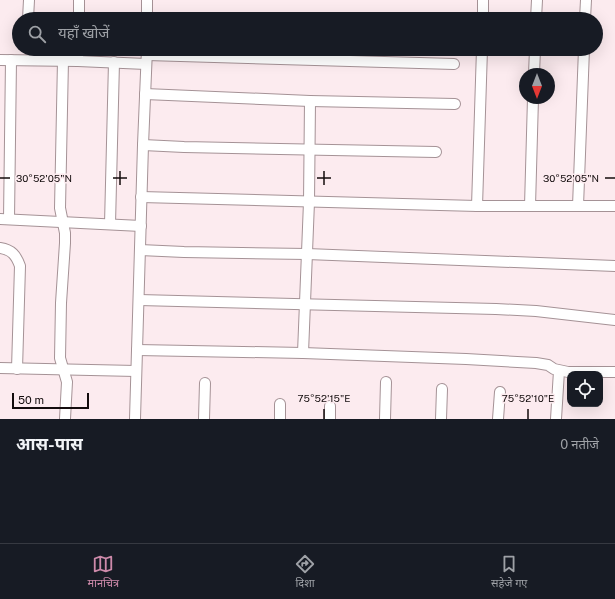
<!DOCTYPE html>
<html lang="hi">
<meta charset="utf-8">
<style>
:root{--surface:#171b24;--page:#242831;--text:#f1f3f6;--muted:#9ea1a6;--line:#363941;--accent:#cd8aaa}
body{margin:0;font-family:"Public Sans","Noto Sans Devanagari",sans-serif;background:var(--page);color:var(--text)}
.controls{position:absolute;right:12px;bottom:12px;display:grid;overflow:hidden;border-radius:8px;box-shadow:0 4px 16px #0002}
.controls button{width:36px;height:36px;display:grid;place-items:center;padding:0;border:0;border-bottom:1px solid var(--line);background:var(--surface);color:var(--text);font:20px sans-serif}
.compass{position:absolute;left:519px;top:68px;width:36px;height:36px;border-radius:50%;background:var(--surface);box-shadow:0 4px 16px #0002;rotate:180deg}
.scale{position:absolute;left:12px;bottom:10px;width:77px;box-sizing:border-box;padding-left:4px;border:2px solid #130c0d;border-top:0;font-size:11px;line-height:14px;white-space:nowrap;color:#130c0d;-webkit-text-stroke:3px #fcebef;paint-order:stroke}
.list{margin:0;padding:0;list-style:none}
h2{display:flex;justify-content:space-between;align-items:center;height:52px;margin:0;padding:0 16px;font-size:17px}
h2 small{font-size:13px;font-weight:400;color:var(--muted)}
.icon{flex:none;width:22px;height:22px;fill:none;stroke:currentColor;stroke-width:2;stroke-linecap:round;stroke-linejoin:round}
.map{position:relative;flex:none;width:615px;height:419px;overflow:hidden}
.search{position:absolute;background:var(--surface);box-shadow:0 4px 16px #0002;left:12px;right:12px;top:12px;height:44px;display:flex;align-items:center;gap:10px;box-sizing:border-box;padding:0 14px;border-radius:22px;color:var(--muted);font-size:15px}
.sheet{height:124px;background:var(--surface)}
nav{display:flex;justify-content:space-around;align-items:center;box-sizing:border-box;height:56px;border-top:1px solid var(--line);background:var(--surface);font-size:11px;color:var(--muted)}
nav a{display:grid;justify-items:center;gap:2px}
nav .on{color:var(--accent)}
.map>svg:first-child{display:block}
.building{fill:url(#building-back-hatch)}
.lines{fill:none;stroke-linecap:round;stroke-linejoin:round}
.minor-casing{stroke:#a59296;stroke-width:12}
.minor{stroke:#fff;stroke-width:10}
.ticks{fill:none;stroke:#130c0d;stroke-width:1.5}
.ticks-label{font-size:10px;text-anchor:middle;fill:#130c0d;stroke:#fcebef;stroke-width:3;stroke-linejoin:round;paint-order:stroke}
</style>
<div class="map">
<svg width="615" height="419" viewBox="0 0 615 419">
<defs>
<pattern id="building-back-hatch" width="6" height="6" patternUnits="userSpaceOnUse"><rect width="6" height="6" fill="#a16b78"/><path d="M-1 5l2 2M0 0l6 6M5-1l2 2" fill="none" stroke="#825661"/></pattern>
</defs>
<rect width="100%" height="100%" fill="#fcebef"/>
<polygon class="building" points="125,12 147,13 146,19 125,19"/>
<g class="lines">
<g class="minor-casing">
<g id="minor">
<polyline points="28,19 29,0"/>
<polyline points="79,19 79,0"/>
<polyline points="147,19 147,0"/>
<polyline points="483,19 483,0"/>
<polyline points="536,19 537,0"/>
<polyline points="585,19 586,0"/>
<polyline points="147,55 454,64"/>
<polyline points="0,60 78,61 146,64"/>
<polyline points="63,60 60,208 65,233 65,243 61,303 60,358 67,382 65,419"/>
<polyline points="78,61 78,49"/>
<polyline points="534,74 535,49"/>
<polyline points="145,94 310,101 455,104"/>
<polyline points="143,145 184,147 436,152"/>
<polyline points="141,197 477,206 615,206"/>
<polyline points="477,206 482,49"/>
<polyline points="530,206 533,98"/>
<polyline points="578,206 584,49"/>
<polyline points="0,219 141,226"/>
<polyline points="9,219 11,60"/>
<polyline points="110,224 114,62"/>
<path d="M0,248C12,250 16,255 20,266L17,369"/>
<polyline points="140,250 184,252 307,254 615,266"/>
<polyline points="139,300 496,309 536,311 615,320"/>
<polyline points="137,350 303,353 466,359 536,363 548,365 554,369 568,372 615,372"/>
<polyline points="303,353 309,202 310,101"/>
<polyline points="0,368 136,371"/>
<polyline points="135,419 143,145 147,49"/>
<polyline points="204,419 205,383"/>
<polyline points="280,419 280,404"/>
<polyline points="330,419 330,406"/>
<polyline points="385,419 386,382"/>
<polyline points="441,419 442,389"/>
<polyline points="498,419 500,392"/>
<polyline points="556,419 559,371"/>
</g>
</g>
<use href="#minor" class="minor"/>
</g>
<path class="ticks" d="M120,171V185M324,171V185M0,178H10M113,178H127M317,178H331M605,178H615M324,409V419M528,409V419"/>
<g class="ticks-label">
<text x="571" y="182">30°52'05"N</text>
<text x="44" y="182">30°52'05"N</text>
<text x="324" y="402">75°52'15"E</text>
<text x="528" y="402">75°52'10"E</text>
</g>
</svg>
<div class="controls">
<button><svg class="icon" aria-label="locate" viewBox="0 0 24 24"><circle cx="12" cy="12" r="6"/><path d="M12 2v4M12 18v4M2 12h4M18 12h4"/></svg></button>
</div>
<svg class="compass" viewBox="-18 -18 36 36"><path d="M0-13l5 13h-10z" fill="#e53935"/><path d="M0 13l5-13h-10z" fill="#9ea1a6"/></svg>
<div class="scale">50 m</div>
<div class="search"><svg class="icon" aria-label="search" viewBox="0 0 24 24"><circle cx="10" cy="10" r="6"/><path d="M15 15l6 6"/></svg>यहाँ खोजें</div>
</div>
<section class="sheet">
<h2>आस-पास<small>0 नतीजे</small></h2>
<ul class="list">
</ul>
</section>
<nav>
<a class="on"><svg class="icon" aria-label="map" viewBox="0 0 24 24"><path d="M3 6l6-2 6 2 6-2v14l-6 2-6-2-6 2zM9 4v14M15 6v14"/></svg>मानचित्र</a>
<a><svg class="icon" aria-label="directions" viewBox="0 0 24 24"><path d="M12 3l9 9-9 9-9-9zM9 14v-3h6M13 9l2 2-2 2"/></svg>दिशा</a>
<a><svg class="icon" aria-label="saved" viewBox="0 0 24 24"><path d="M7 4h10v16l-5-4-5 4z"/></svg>सहेजे गए</a>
</nav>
